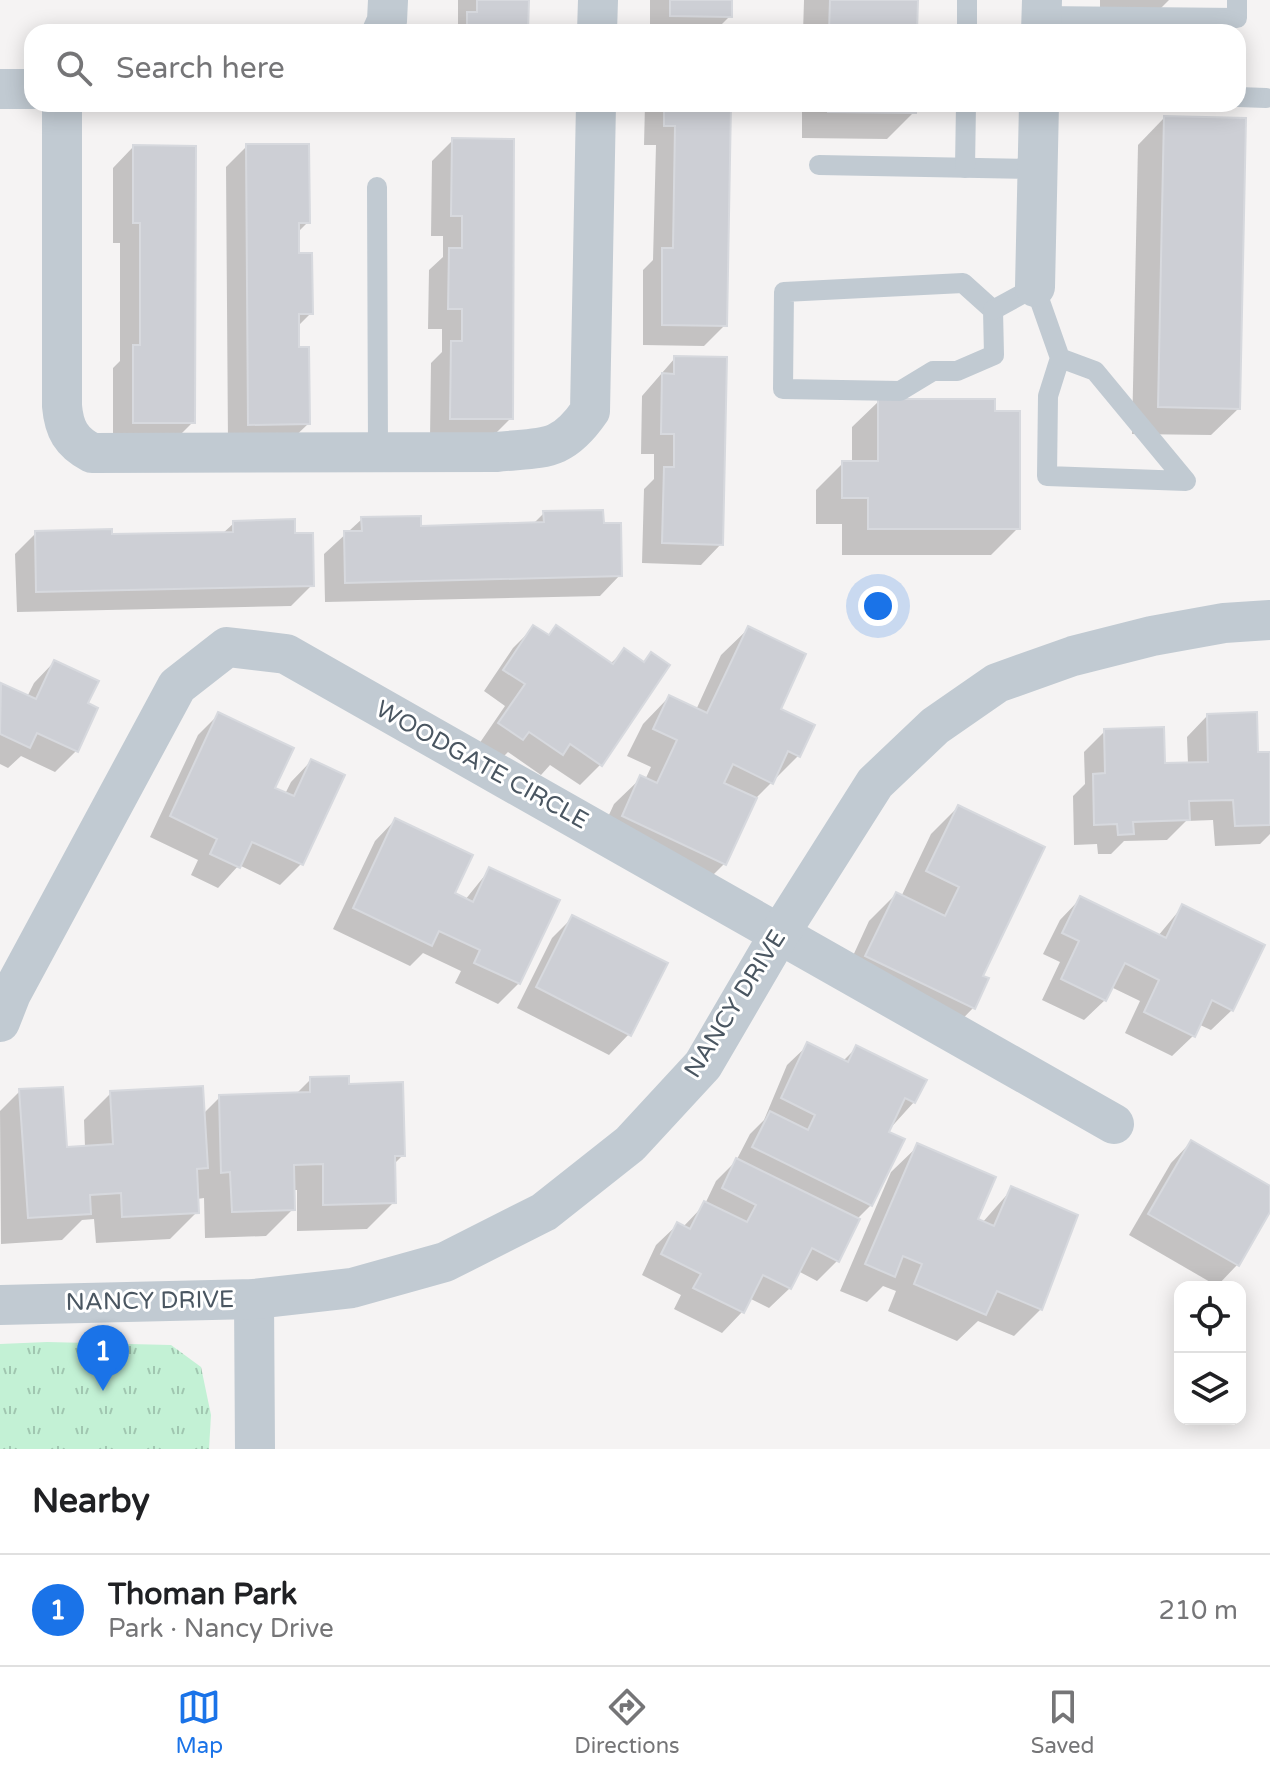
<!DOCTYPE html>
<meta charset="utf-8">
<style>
:root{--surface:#fff;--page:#f6f6f6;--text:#202124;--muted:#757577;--line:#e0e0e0;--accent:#1a73e8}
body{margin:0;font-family:"Varela Round",sans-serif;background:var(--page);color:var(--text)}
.controls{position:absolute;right:24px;bottom:24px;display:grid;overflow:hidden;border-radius:16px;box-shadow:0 4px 20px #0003}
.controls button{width:72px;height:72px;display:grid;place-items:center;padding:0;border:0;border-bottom:2px solid var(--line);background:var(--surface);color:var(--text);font:40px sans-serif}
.you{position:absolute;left:878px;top:606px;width:28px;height:28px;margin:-20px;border:6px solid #fff;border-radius:50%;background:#1a73e8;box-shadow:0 0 0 12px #1a73e833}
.badge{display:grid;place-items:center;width:52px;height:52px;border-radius:50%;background:var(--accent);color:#fff;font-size:26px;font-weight:700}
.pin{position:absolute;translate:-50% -66px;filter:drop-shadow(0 2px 4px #0008)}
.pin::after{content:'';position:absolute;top:42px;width:28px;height:24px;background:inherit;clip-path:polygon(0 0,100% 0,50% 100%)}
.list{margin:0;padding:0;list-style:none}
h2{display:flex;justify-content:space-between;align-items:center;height:104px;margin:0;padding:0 32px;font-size:34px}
h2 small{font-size:26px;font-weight:400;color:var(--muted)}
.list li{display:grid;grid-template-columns:52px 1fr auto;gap:24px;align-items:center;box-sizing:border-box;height:112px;padding:0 32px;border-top:2px solid var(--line)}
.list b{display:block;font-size:30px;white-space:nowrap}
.list p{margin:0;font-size:26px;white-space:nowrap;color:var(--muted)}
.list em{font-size:26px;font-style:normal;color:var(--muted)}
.icon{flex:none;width:44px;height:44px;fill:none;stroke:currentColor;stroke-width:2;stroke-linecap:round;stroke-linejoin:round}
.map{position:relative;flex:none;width:1270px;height:1449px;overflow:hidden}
.search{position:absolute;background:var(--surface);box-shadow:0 4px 20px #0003;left:24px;right:24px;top:24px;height:88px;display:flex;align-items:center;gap:20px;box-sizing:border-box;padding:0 28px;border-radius:24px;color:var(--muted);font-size:30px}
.sheet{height:216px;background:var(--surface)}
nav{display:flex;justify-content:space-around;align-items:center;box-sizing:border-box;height:112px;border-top:2px solid var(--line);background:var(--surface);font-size:22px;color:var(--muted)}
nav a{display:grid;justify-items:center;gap:4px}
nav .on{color:var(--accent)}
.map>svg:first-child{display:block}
.park{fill:url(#park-tufts)}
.shadow{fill:#0003}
.building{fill:#cdcfd5;stroke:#d7d9de;stroke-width:2}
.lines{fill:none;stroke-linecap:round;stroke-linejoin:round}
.service{stroke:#c1cad2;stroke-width:20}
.minor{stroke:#c1cad2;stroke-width:40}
.labels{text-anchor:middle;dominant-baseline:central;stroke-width:6;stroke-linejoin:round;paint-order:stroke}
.street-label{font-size:24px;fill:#4a5661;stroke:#fff}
</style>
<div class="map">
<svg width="1270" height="1449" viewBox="0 0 1270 1449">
<defs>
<pattern id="park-tufts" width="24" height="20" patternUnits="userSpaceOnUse" patternTransform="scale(2)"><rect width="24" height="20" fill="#c3f1d5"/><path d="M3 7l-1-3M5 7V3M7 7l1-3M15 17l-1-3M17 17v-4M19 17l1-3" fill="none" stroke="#a0c6b0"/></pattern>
</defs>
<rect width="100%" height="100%" fill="#f5f3f3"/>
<polygon class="park" points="47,1342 171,1345 201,1367 211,1415 209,1449 0,1449 0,1344"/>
<g class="shadow">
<polygon points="458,0 527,0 526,32 450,32 458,24"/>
<polygon points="650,0 730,0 730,16 714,32 650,32"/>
<polygon points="804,0 916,0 915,32 803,32"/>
<polygon points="1100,0 1169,0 1150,19 1100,18"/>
<polygon points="446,104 510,104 505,109 446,108"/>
<polygon points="645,104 729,104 725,325 704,346 643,345 643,270 653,260 656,145 644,145"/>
<polygon points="802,104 914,104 914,112 887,139 802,138"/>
<polygon points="1164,118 1238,409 1211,435 1132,434 1138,145"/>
<polygon points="453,140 511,418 490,439 430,439 431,363 442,352 442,329 428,329 429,270 443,257 443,236 431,236 432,161"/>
<polygon points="247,146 308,222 297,233 297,255 311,313 297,327 308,424 287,444 228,445 226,167"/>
<polygon points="133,147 193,422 172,443 113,443 113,368 120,361 120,243 113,243 113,168"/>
<polygon points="675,358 721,544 701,565 642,563 644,489 654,479 654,454 641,454 642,396"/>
<polygon points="879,401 1018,528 991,555 842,555 842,524 816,524 816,490 843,463 852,463 852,427"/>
<polygon points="544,513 602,525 620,575 600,596 325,602 324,554 362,519 419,528 532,525"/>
<polygon points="234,523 294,535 312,585 291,606 17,612 15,554 36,533 110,536 222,534"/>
<polygon points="534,627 547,636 556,627 610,664 624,651 642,663 651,655 601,764 580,785 550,765 541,775 508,752 501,759 479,744 505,706 484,691 513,648"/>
<polygon points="748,629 798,756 755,799 724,864 697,891 596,843 614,804 641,778 645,780 651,767 627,756 643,724 669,697 696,710 721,655"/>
<polygon points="54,662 85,704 76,751 55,772 21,756 8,768 0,764 0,687 27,697 34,683"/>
<polygon points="218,715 272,789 285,794 291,782 311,761 301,864 280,885 239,865 218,888 191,875 198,860 150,837 198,735"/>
<polygon points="1207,716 1257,754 1270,754 1270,834 1260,844 1215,846 1213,820 1186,821 1167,840 1124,841 1111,854 1098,854 1097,844 1074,845 1073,796 1085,784 1084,752 1105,731 1163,766 1188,764 1187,737"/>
<polygon points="958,807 981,977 973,1008 947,1035 840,984 869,921 896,894 901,897 931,834"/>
<polygon points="395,820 453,894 465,900 490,869 519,983 498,1004 455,983 461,971 423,953 410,966 333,929 375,841"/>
<polygon points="1080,899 1158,936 1182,907 1232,1010 1211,1030 1198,1024 1193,1036 1172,1056 1125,1033 1140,1001 1111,987 1105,1000 1084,1020 1042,1000 1060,962 1043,954 1060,920"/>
<polygon points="573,917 629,1034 609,1055 517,1008 552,938"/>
<polygon points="808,1045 842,1062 857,1047 914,1102 886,1133 871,1205 856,1220 837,1261 817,1281 798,1271 790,1288 769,1308 749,1298 742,1312 722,1333 674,1309 681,1295 642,1275 656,1245 677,1225 682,1228 705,1204 716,1181 736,1161 750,1134 764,1120 787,1065"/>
<polygon points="311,1079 347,1086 403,1155 393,1165 394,1202 367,1229 297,1231 297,1190 292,1190 293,1209 266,1236 205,1238 204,1198 197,1199 197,1212 170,1239 96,1243 94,1219 82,1220 62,1240 1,1244 0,1111 20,1091 65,1149 85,1147 84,1120 111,1093 203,1114 220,1097 295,1095"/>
<polygon points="1191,1142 1270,1188 1270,1208 1237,1265 1217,1286 1129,1235 1171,1163"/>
<polygon points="918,1146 975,1220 982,1223 1012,1189 1041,1309 1014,1336 978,1321 957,1341 888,1311 896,1291 883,1286 867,1302 840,1291 891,1172"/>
</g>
<g class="building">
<polygon points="477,0 529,0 528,32 467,32 467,12 477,12"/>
<polygon points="670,0 732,0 732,17 670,16"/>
<polygon points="830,0 918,0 917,32 829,32"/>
<polygon points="664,104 731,104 727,326 662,325 662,248 673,248 675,126 664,126"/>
<polygon points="828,104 916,104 916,113 828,112"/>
<polygon points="1164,116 1246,118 1240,409 1158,407"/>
<polygon points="452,138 514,139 513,419 450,419 451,341 462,341 462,309 448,309 449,248 462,248 462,216 451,216"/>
<polygon points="246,144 309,144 310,223 299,223 299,253 312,253 313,314 299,314 299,347 309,347 310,424 248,425"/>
<polygon points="133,145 196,146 195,423 133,423 133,345 140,345 140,223 133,223"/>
<polygon points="674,356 727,357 723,545 662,543 664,467 674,467 674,434 661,434 662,373 674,374"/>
<polygon points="878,399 995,399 995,411 1020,411 1020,529 868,529 868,498 842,498 842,461 878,461"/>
<polygon points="603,510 604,523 621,523 622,576 345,583 344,531 362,531 361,517 421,516 421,526 544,522 543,511"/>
<polygon points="295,519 295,533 313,533 314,586 36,592 35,531 112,529 112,534 233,532 233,521"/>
<polygon points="533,625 549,635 556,625 613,664 624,648 644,662 651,652 670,665 602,766 570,744 563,755 529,732 523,740 498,723 525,684 503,670"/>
<polygon points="748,626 806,654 781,709 815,725 800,757 788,751 773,784 733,764 724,783 757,798 726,865 622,816 640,775 657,783 677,740 653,729 669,695 707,713"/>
<polygon points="54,660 99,681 88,703 98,708 78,752 37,733 30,748 0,734 1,683 36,699"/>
<polygon points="218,712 294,748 275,788 294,796 311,759 345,775 303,865 252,842 240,868 210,854 217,839 170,816"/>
<polygon points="1257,712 1258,752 1270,752 1270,825 1235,826 1233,800 1189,801 1190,820 1133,822 1134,834 1118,835 1117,824 1094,825 1093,774 1105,773 1104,729 1164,727 1165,763 1208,762 1207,714"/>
<polygon points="958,805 1045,847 983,976 989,978 975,1009 865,956 896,892 945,916 959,887 926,871"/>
<polygon points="395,818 473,855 455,893 473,902 489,867 560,900 520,984 474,963 480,950 439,931 432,946 353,908"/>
<polygon points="1080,896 1166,938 1182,904 1265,945 1233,1011 1212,1000 1195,1037 1144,1012 1159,980 1125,963 1106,1001 1061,979 1079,941 1062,933"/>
<polygon points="572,915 668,963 631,1036 536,987"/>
<polygon points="807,1042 848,1062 856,1045 927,1080 915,1103 905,1098 889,1132 905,1139 872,1206 752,1147 770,1111 808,1130 815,1115 781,1098"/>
<polygon points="349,1076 349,1084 403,1082 405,1156 395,1156 396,1203 323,1205 323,1164 294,1165 295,1210 232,1212 230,1172 221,1173 219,1095 310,1092 310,1077"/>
<polygon points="203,1086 208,1168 197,1169 199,1213 122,1217 121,1193 90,1195 91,1214 28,1218 19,1089 63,1087 67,1147 113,1144 110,1091"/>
<polygon points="1191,1140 1270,1186 1270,1212 1239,1266 1148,1214"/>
<polygon points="917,1143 996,1177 978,1219 994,1226 1011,1186 1078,1215 1042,1310 997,1291 986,1315 914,1284 922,1264 903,1256 895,1277 865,1264"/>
<polygon points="736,1158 860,1219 839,1262 812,1248 791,1289 763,1275 744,1313 693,1288 701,1274 661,1254 677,1222 690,1229 704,1201 747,1222 756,1205 722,1188"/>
</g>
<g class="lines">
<g class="service">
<polyline points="1041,16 1237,18 1237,0"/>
<polyline points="967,32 967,0"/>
<polyline points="1238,97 1266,98"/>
<polyline points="819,165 1038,169"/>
<polyline points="965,168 966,104"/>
<polyline points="377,187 378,451"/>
<polygon points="963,283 993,310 994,355 957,371 933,371 900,391 783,389 784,292"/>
<polyline points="993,310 1035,287 1060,358 1048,396 1047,476 1186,481 1095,371 1060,358"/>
</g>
<g class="minor">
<polyline points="382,32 387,21 388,0"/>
<polyline points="597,32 598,0"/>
<polyline points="1041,32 1042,0"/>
<polyline points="0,89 32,89"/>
<path d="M62,104V406C64,429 71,442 92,453L496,452C544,447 561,453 590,411L596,104"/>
<polyline points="1035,287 1039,104"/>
<polyline points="0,1022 11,994 177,686 227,647 286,654 1114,1124"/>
<polyline points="254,1299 255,1449"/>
<polyline points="0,1305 254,1299 352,1288 445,1262 544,1212 630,1144 703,1065 780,933 875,783 935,726 997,683 1073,656 1152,636 1224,623 1270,620"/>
</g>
</g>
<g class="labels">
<g class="street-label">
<text transform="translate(482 765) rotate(29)">WOODGATE CIRCLE</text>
<text transform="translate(735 1004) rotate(-58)">NANCY DRIVE</text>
<text transform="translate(150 1301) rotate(-1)">NANCY DRIVE</text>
</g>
</g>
</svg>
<div class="controls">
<button><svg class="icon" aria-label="locate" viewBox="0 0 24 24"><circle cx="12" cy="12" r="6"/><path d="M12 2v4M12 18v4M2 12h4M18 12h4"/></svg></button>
<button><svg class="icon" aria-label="layers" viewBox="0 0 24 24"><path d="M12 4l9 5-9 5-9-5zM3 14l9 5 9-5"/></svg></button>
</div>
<div class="you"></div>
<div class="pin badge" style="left:103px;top:1391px">1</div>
<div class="search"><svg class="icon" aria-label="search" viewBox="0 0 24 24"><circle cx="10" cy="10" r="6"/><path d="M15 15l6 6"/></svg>Search here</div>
</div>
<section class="sheet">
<h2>Nearby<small></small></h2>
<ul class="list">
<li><span class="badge">1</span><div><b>Thoman Park</b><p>Park · Nancy Drive</p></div><em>210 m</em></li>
</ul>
</section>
<nav>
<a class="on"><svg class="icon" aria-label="map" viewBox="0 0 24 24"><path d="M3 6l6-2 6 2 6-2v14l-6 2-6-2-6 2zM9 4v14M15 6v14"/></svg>Map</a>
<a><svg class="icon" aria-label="directions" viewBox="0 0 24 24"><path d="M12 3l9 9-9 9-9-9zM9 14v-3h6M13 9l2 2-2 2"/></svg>Directions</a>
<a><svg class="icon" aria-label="saved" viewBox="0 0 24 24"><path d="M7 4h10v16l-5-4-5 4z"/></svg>Saved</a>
</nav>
